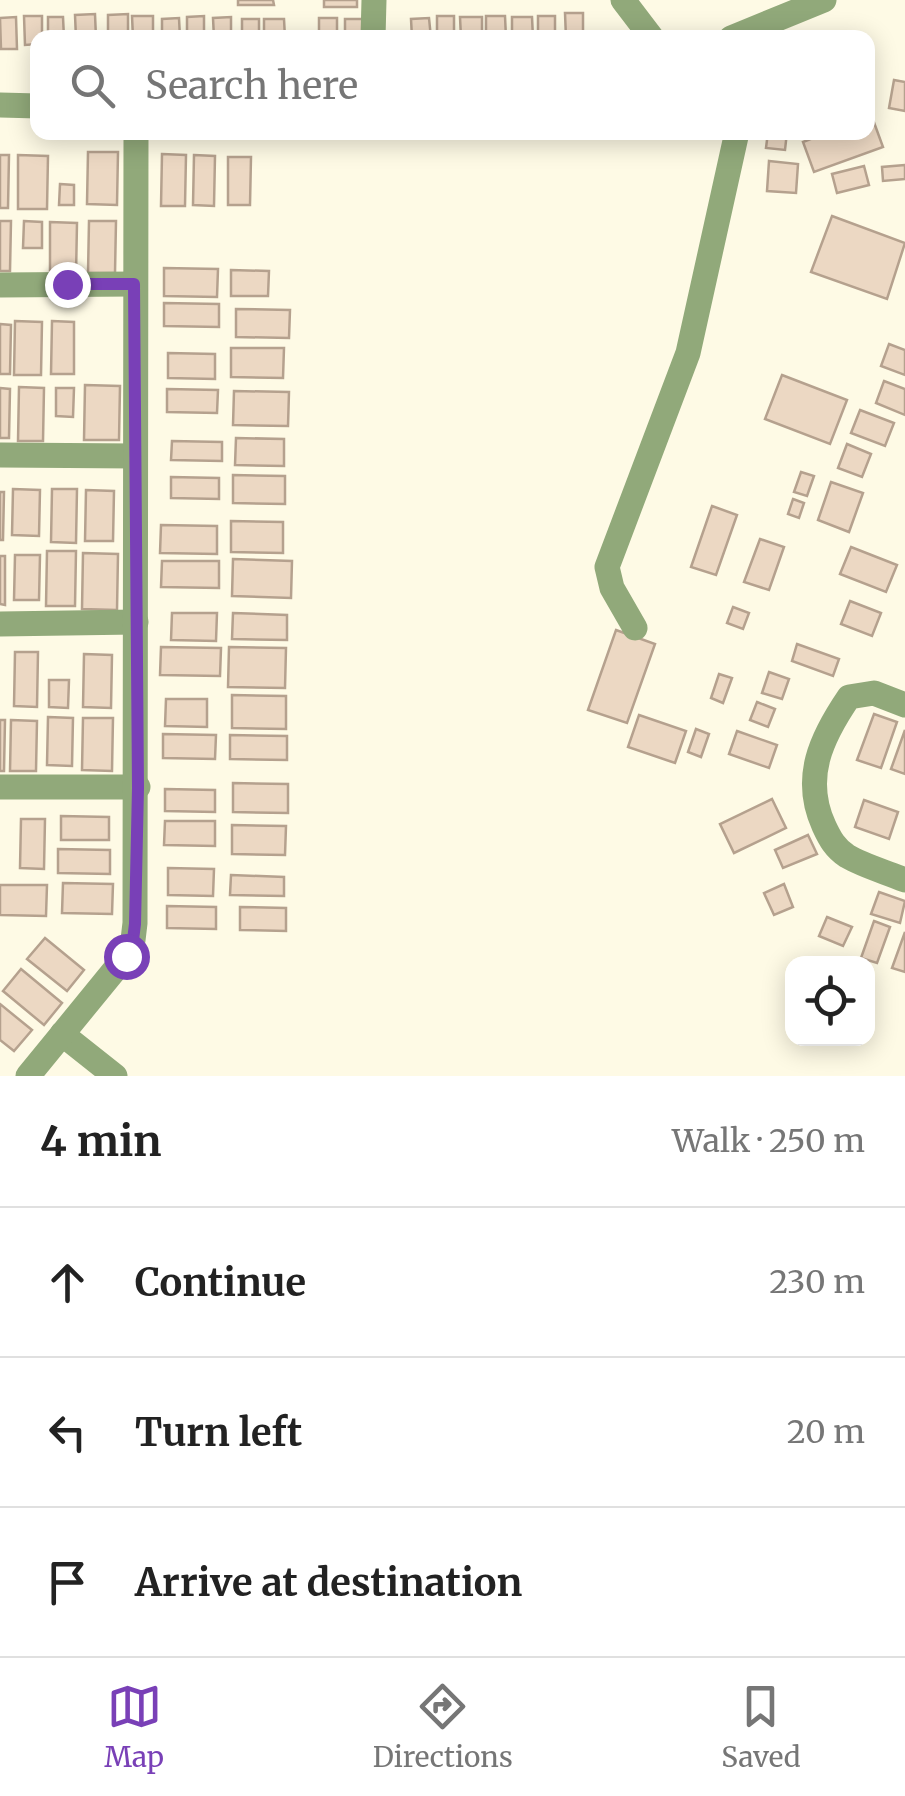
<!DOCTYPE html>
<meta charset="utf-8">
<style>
:root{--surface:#fff;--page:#f6f6f6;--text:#222;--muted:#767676;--line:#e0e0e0;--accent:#7940b7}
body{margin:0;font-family:Merriweather,serif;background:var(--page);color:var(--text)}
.controls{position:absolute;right:30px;bottom:30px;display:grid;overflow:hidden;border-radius:20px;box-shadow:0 5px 25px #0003}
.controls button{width:90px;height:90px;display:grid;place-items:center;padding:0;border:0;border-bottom:2px solid var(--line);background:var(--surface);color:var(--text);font:50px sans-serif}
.stop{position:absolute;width:30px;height:30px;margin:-22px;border:8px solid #7940b7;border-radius:50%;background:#fff}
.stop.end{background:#7940b7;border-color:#fff;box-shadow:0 2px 10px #0008}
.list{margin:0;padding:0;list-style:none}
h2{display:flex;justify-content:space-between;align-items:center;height:130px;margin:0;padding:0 40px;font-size:42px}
h2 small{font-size:32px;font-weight:400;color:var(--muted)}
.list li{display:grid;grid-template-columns:65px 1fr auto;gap:30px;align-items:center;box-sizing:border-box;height:150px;padding:0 40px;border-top:2px solid var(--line)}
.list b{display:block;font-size:38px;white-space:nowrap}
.list em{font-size:32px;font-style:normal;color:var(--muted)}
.icon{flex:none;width:55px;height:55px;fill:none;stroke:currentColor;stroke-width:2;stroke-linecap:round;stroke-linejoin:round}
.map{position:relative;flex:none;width:905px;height:1076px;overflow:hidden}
.search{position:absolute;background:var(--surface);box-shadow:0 5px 25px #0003;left:30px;right:30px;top:30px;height:110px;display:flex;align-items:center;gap:25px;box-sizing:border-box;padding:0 35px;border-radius:20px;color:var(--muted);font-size:38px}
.sheet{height:580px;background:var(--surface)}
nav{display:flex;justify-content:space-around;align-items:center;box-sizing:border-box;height:140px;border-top:2px solid var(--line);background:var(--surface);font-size:28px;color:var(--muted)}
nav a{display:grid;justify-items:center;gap:5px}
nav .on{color:var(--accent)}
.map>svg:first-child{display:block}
.building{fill:#ecd8c3;stroke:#b5a18e;stroke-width:2.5}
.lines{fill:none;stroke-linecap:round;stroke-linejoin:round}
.minor{stroke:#91a97a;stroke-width:25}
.route{stroke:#7940b7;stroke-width:12}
</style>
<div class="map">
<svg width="905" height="1076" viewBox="0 0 905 1076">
<rect width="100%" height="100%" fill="#fefae5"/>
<g class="building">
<polygon points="238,0 273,0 274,5 238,5"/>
<rect x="324" y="0" width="33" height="7"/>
<polygon points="565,13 583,13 583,38 566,38"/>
<polygon points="95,14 96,38 76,38 75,15"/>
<polygon points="128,14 128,38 108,38 108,15"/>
<polygon points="24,16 42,16 42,38 38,38 38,44 25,45"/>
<polygon points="132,16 153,16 153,38 133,38"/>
<polygon points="204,16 204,38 187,38 187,17"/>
<rect x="437" y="16" width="17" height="22"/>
<polygon points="486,16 505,16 506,38 486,38"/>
<rect x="538" y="16" width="17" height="22"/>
<polygon points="16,17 17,49 1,49 0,18"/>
<polygon points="48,17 63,17 64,38 48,38"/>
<polygon points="231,17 231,38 214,38 213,18"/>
<polygon points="460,17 482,17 482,38 461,38"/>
<polygon points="512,17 532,17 533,38 512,38"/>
<polygon points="179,18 180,38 162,38 162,19"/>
<rect x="319" y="18" width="18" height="20"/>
<polygon points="429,18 431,38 412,38 411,19"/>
<rect x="242" y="19" width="17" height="19"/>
<polygon points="264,19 284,19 285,38 264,38"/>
<rect x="345" y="19" width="20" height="19"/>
<polygon points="894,80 905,82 905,111 889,108"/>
<polygon points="872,117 883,147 814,172 803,142 828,132 868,132 868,118"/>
<polygon points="768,132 787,132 785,150 766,148"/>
<polygon points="88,152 118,152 117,205 87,204"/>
<polygon points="162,154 186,155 185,206 161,206"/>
<polygon points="0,155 9,155 8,208 0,208"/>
<polygon points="18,155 48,156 47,209 18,209"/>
<polygon points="194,155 215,156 214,206 193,205"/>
<polygon points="228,157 251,157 250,205 228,205"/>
<polygon points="769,161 798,164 796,193 767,191"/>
<polygon points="905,165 905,179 883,181 882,167"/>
<polygon points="864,166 869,185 837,193 832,174"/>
<polygon points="60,184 74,185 74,205 59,205"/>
<polygon points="832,216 905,243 887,299 811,272"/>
<polygon points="0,221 11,221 10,271 0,271"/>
<polygon points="24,221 42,222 42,248 23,248"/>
<polygon points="89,221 116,221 115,273 88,273"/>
<polygon points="50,222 77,223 76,275 50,274"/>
<polygon points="164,268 218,269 217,297 164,296"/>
<polygon points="231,270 269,271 268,296 231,296"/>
<polygon points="164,303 219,304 219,327 164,326"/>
<polygon points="236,309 290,310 289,338 236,337"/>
<polygon points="15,321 42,322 41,375 14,375"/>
<polygon points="52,321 74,322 74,374 51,374"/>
<polygon points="0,324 11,325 10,374 0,374"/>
<polygon points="889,344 905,350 905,375 881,366"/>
<polygon points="231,348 284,348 283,378 231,377"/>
<polygon points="168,353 215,354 215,379 168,378"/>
<polygon points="782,375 847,400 830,444 765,419"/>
<polygon points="884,381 905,389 905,415 876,403"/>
<polygon points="85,385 120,386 119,440 84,440"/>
<polygon points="19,387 44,388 43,441 18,441"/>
<polygon points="0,388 10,389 9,438 0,438"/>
<polygon points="56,388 74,388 73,417 56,416"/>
<polygon points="167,389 218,390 217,413 167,412"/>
<polygon points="234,391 289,392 288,426 233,425"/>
<polygon points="860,410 894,423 885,446 851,433"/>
<polygon points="236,438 284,439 284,466 235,465"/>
<polygon points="172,441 222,442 222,461 171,460"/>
<polygon points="847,444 871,454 862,477 838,468"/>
<polygon points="801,472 814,476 807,496 794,492"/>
<polygon points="233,475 285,476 285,504 233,503"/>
<polygon points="171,477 219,478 219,499 171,498"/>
<polygon points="831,482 863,493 849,532 818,520"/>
<polygon points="13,489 40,490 39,536 12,535"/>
<polygon points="52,489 77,489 76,543 51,542"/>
<polygon points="86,490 114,491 113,541 85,541"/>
<polygon points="0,492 4,492 3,540 0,540"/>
<polygon points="793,499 804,503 799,518 788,514"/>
<polygon points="712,506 737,515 716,575 691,567"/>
<polygon points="231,521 283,522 283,553 231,552"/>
<polygon points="161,525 217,526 217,554 160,553"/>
<polygon points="760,539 784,547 769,590 744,582"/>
<polygon points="851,547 897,565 886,592 840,574"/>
<polygon points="47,551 76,551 75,606 46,606"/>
<polygon points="83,553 118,554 117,610 82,609"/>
<polygon points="15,555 40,555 39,600 14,600"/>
<polygon points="0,556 5,556 5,605 0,604"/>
<polygon points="233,559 292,561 291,598 232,596"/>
<polygon points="162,561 219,561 219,588 161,587"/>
<polygon points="850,601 881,613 872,636 841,624"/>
<polygon points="733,607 749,613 743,629 727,623"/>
<polygon points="172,613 217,613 216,641 171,640"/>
<polygon points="233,613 287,615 287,640 232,639"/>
<polygon points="616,630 655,644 627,723 588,710"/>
<polygon points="797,644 839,659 833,676 792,661"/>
<polygon points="161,647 221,648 220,676 160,675"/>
<polygon points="229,647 286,648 285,688 228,687"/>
<polygon points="15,652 38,652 37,707 14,706"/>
<polygon points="84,654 112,655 111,708 83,707"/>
<polygon points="769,672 789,679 782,699 762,693"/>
<polygon points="719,674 732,678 723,703 711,698"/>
<polygon points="49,680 69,680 68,708 49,707"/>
<polygon points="232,695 286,696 286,729 232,728"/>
<polygon points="166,699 207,699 207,727 165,726"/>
<polygon points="757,702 775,709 768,727 750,720"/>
<polygon points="874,714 897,722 881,768 857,760"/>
<polygon points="639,715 686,731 675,763 628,747"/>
<polygon points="48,717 73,718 72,766 47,765"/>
<polygon points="83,718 113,718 112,771 82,770"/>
<polygon points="0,720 5,720 4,771 0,771"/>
<polygon points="11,720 37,721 36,771 10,771"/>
<polygon points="696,729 709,734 701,757 688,752"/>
<polygon points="905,730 905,774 891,769"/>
<polygon points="737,731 777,745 769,768 729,754"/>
<polygon points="163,734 216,735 215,759 163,758"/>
<polygon points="230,735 287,736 287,760 230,759"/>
<polygon points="233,783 288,784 288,813 233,812"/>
<polygon points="165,789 215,790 215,812 165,811"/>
<polygon points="772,799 786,828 734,853 720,824"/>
<polygon points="864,800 898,812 889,839 855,827"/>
<polygon points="61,816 109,817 109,840 61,840"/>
<polygon points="21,819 45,819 44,869 20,868"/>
<polygon points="165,821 215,821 215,846 164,845"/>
<polygon points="232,825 286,826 285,855 232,854"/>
<polygon points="808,835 817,854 783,868 775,850"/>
<polygon points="58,849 110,850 110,874 58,873"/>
<polygon points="168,868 214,869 213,896 168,895"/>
<polygon points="231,875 284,877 284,896 230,895"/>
<polygon points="63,883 113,884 112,914 62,913"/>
<polygon points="784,884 793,907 774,915 764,893"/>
<polygon points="0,885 47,885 46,916 0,915"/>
<polygon points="879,892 905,901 900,923 871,914"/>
<polygon points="167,906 216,907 216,929 167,928"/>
<polygon points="240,907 286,908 286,931 240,930"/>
<polygon points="827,917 852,927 843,946 819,936"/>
<polygon points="874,921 890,927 877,963 861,958"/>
<polygon points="905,932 905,972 892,968"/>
<polygon points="45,938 84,970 67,991 27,959"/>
<polygon points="21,969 62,1003 44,1025 3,991"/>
<polygon points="0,1004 32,1030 14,1051 0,1040"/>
</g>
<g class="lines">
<g class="minor">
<polyline points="623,0 652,38"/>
<polyline points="373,38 374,0"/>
<polyline points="731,38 824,0"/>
<polyline points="0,105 38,106"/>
<polyline points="0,285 134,284"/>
<polyline points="0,455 135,456"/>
<polyline points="0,624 136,622"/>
<polyline points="635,628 612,588 607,567 688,353 737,132"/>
<path d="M905,705L874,693L849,697C821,738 802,778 824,826C830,839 835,848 847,856C864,866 886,872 905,880"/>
<polyline points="0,787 138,787"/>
<polyline points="62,1034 115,1076"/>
<polyline points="28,1076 126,956 133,940 135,923 136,132"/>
</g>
</g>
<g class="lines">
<polyline class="route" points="67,284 134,284 138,788 135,924 133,940 126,956"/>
</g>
</svg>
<div class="controls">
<button><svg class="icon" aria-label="locate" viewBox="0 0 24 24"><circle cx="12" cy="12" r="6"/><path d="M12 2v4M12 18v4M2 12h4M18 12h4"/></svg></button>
</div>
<div class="stop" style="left:126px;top:956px"></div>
<div class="stop end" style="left:67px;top:284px"></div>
<div class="search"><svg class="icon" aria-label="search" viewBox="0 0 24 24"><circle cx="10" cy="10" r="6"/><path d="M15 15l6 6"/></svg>Search here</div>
</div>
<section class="sheet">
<h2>4 min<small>Walk · 250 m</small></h2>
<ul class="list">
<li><svg class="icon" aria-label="ahead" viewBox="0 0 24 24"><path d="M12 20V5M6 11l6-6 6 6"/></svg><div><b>Continue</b></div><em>230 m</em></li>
<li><svg class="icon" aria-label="left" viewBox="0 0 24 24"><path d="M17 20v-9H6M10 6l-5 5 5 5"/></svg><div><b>Turn left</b></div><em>20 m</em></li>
<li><svg class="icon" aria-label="arrive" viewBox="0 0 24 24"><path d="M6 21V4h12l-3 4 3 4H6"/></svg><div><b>Arrive at destination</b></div></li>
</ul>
</section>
<nav>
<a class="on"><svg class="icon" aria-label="map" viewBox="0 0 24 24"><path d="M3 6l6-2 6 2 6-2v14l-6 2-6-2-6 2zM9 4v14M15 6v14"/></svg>Map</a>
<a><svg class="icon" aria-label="directions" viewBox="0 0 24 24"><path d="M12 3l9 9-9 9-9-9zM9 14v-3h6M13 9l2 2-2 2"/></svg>Directions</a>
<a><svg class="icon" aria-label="saved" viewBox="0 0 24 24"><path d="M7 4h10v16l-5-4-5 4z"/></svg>Saved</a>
</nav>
